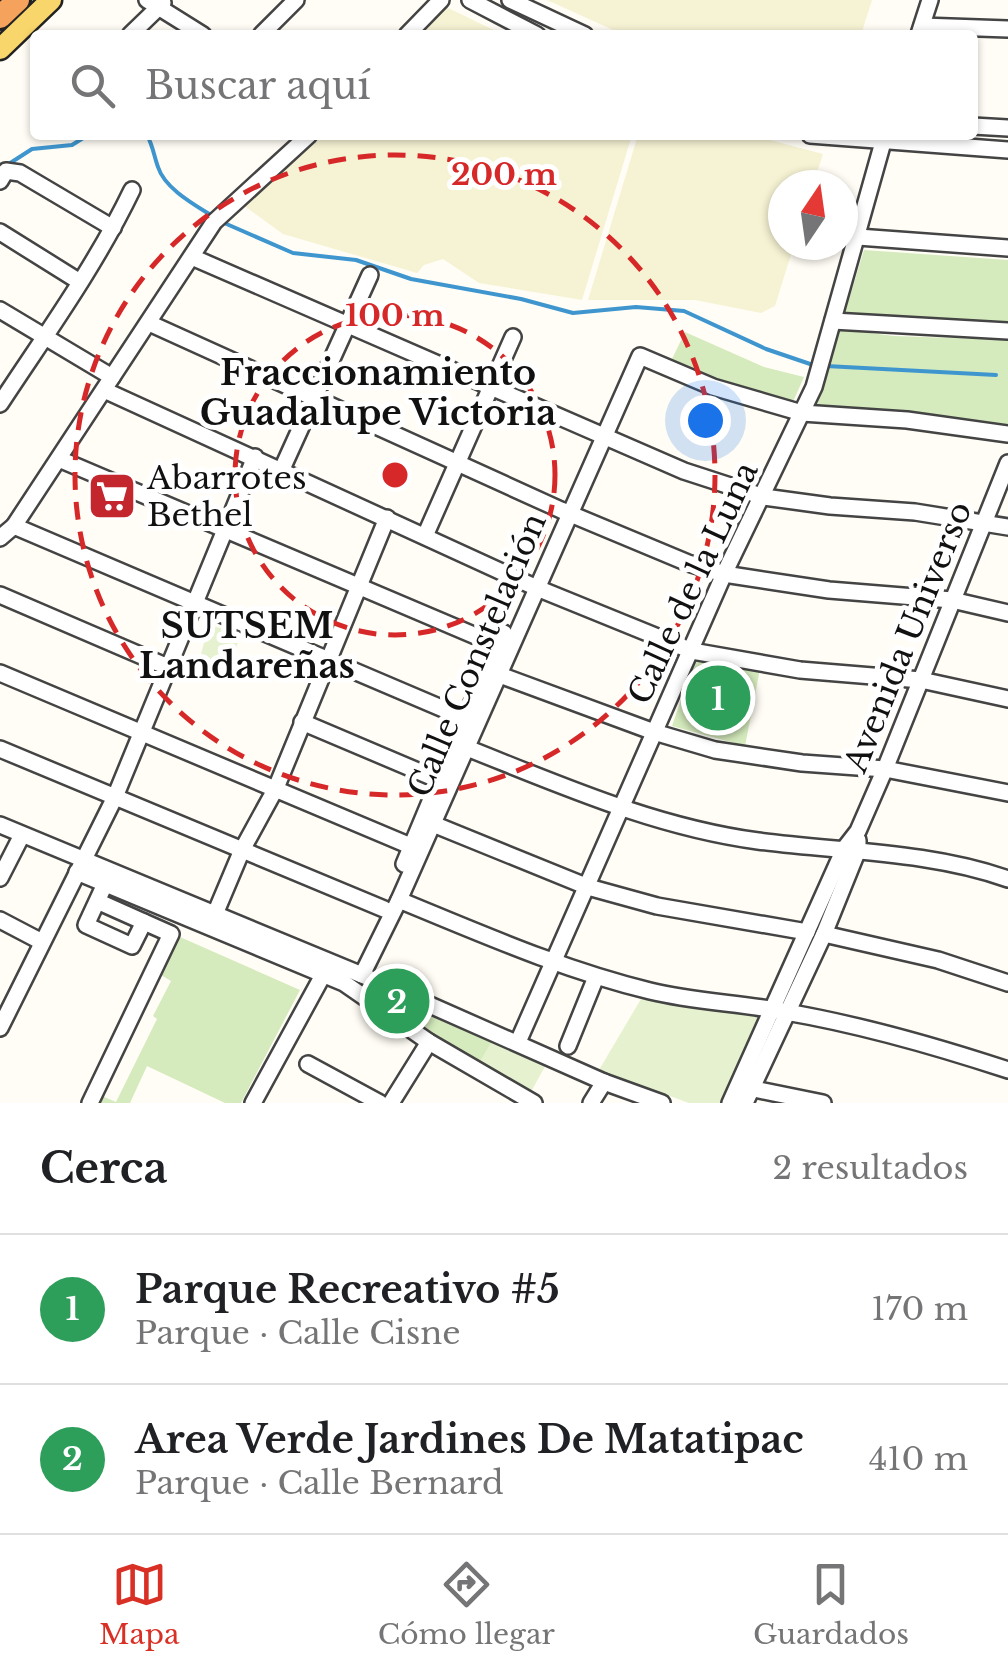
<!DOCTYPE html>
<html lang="es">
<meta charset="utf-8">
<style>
:root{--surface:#fff;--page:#f2f2f2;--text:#202124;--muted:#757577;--line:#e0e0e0;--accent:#d93025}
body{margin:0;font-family:"Libre Baskerville",serif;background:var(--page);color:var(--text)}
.compass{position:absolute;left:768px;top:170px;width:90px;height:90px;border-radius:50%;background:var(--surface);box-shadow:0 2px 8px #0004;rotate:13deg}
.you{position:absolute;left:705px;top:420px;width:35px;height:35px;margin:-25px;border:8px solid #fff;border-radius:50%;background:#1a73e8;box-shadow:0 0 0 15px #1a73e833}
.badge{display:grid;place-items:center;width:65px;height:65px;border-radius:50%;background:var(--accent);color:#fff;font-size:32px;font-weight:700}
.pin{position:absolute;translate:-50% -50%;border:5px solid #fff;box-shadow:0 2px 10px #0006}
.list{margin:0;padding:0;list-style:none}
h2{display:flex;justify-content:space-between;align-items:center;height:130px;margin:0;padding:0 40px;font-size:42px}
h2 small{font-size:32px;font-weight:400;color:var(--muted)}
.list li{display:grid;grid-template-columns:65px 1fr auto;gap:30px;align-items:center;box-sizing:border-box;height:150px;padding:0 40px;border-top:2px solid var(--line)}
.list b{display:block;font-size:38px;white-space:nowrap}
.list p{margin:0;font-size:32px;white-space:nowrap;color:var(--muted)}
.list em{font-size:32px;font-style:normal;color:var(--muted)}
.icon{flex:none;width:55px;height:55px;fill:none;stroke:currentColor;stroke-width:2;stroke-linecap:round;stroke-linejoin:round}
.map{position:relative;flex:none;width:1008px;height:1103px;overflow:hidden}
.search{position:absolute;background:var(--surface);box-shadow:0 2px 8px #0004;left:30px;right:30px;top:30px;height:110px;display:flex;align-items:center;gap:25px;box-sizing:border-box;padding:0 35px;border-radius:10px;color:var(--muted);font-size:38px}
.sheet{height:430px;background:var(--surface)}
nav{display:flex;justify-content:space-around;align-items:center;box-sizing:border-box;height:140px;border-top:2px solid var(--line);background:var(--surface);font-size:28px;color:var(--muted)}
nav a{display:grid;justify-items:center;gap:5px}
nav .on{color:var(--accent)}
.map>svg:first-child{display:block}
.farmland{fill:#f6f3d4}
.green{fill:#d5ebbd}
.pitch{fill:#e6f2cf}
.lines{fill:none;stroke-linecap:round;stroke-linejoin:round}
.stream{stroke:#3f96cf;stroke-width:4}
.minor-casing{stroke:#444;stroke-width:20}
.major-casing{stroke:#222;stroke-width:25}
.highway-casing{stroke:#222;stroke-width:28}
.minor{stroke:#fff;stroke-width:15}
.major{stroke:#f9d66b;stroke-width:20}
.highway{stroke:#f5a25d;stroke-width:22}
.ring{fill:none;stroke:#d62828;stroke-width:5;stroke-dasharray:18 12}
.labels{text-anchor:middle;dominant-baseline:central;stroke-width:10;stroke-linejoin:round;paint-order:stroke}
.poi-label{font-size:32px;fill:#111;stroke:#fff;text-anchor:start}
.street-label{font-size:32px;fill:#111;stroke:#fff}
.neighbourhood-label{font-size:35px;font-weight:bold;fill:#111;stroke:#fff}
.centre{fill:#d62828;stroke:#fff;stroke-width:5}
.ring-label{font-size:30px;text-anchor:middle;font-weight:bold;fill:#d62828;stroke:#fff;stroke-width:10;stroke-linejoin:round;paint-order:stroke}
</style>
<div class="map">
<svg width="1008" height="1103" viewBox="0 0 1008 1103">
<rect width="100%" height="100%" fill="#fffdf5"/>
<g class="farmland">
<polygon points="547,0 872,0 861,35 624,35"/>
<polygon points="442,5 504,35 414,35"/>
<polygon points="321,135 632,135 582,300 479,283 443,259 424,265 417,273 283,234 243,205"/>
<polygon points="638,135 750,135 823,154 813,185 783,185 783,245 794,245 775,306 761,313 695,300 588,300"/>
</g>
<g class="green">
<polygon points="864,250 1008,260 1008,324 845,312"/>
<polygon points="837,329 894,336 1008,340 1008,427 812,407"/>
<polygon points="685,332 764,367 804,377 792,404 747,391 672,359"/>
<polygon points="695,659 760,669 745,746 672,726"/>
<polygon points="180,937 300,990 241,1103 225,1103 147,1066 130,1103 99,1103 102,1096 116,1102 157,1019 153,1016 171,981 161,975"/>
<polygon points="361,977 545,1066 530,1093 423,1032 356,983"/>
</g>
<g class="pitch">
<polygon points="209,625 240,633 230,673 198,665"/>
<polygon points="641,999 759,1017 724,1103 689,1103 599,1070"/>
<polygon points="492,1041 545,1066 530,1093 479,1063"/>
</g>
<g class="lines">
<g class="stream">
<path d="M147,135C153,146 154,156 158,167C165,189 195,205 214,217"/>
<polyline points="4,167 32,149 72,145 88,135"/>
<polyline points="222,222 293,253 356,260 411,279 521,299 573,313 636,307 684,311 766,349 816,366"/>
<polyline points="826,366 996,375"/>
</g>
<g class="minor-casing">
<g id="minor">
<polyline points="147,0 203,35"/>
<polyline points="470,0 537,35"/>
<polyline points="510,0 585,35"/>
<polyline points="922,26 1008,29"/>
<polyline points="919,34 930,0"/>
<polyline points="130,35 163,3"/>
<polyline points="261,35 296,0"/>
<polyline points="407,35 441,0"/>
<polyline points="973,126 1008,128"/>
<polyline points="810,135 1008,150"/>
<polyline points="0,181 6,171 20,173 113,228"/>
<polyline points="0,232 80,282"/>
<polyline points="858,237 1008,248"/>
<polyline points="192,257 684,471 764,497 830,506 915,512 1008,527"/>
<polyline points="0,310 112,377"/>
<polyline points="833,321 1008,331"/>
<polyline points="149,323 561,510 688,563 724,574 829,590 952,600 1008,613"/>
<polyline points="104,390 537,588 692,651 800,670 921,680 1008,699"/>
<path d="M0,404C46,334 96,265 132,190"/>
<polyline points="59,459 504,648"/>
<polyline points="282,469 370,275"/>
<polyline points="14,526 474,722"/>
<polyline points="425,536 513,337"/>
<polyline points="0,538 14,526 214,222 309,135"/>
<polyline points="0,595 170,668"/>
<polyline points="0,673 420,850"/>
<polyline points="497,674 654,732 715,750 802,763 885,769 1008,793"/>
<polyline points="302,722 446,783"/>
<path d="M467,748C563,786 655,827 758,841C841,852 929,851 1008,879"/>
<polyline points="0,749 384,909"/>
<polyline points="433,824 588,887 657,906 807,932"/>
<polyline points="0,825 362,975 604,1082 662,1103"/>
<polyline points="404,864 465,718 504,633"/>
<polyline points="77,872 344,983 429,1042 534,1103"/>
<polyline points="0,878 22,835"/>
<path d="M399,900C482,934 563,970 650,991C695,1002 742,1003 786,1012C862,1025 935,1046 1008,1070"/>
<polyline points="97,901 144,922 132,946 86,925 105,884"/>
<polyline points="215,914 242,850 276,788 387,518"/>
<polyline points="0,920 42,942"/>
<polyline points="824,934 938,960 1008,983"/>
<polyline points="362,975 399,900 640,356 713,387 802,413 907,420 1008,434"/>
<polyline points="0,1028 115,797 255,457"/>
<polyline points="518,1042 724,574 814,387 885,135"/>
<polyline points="568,1046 596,977"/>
<polyline points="308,1064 380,1103"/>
<polyline points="754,1089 823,1103"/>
<polyline points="90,1103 171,934 144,922"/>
<polyline points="253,1103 323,975"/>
<polyline points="391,1103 429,1042"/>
<polyline points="591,1103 604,1082"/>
<polyline points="730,1103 844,849 858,831 885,769 1008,463"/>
<polyline points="745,1103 824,934 858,850 858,840"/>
</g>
</g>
<g class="major-casing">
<polyline id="major" points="0,49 51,0"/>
</g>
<g class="highway-casing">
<polyline id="highway" points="0,17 18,0"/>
</g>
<use href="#minor" class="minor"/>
<use href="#major" class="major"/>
<use href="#highway" class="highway"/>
</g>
<g class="ring">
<circle cx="395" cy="475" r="160"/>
<circle cx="395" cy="475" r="320"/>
</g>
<defs>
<g id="supermarket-square" transform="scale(2.5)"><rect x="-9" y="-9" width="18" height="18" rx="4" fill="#c4262e" stroke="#fff"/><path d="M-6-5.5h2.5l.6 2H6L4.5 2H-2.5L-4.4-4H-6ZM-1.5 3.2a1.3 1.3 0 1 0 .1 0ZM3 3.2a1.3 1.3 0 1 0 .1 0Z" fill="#fff"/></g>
</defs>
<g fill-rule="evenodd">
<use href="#supermarket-square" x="112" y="496"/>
</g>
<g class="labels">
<g class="poi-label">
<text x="147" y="478">Abarrotes<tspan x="147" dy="37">Bethel</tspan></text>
</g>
<g class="street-label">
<text transform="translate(693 583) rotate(-65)">Calle de la Luna</text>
<text transform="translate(908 637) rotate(-68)">Avenida Universo</text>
<text transform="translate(477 655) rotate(-67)">Calle Constelación</text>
</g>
<g class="neighbourhood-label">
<text x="378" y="372">Fraccionamiento<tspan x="378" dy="40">Guadalupe Victoria</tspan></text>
<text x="247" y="625">SUTSEM<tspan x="247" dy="40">Landareñas</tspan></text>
</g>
</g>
<circle cx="395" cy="475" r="15" class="centre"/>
<g class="ring-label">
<text x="504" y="185">200 m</text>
<text x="395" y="326">100 m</text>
</g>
</svg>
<svg class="compass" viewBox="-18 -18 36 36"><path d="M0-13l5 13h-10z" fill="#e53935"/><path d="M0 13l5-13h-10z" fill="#757577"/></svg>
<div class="you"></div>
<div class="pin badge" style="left:718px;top:698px;background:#2e9e5b">1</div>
<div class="pin badge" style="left:397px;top:1001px;background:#2e9e5b">2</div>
<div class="search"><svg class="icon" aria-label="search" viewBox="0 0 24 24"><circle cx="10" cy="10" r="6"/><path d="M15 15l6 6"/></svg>Buscar aquí</div>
</div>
<section class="sheet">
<h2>Cerca<small>2 resultados</small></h2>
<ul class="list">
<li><span class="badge" style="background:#2e9e5b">1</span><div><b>Parque Recreativo #5</b><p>Parque · Calle Cisne</p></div><em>170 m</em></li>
<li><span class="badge" style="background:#2e9e5b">2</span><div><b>Area Verde Jardines De Matatipac</b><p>Parque · Calle Bernard</p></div><em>410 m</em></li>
</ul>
</section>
<nav>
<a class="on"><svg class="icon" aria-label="map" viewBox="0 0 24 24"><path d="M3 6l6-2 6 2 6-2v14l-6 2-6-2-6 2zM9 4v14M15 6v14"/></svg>Mapa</a>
<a><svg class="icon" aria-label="directions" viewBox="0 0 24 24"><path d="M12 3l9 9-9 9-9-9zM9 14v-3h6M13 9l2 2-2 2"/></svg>Cómo llegar</a>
<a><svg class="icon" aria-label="saved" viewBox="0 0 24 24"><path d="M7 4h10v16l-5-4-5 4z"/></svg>Guardados</a>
</nav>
